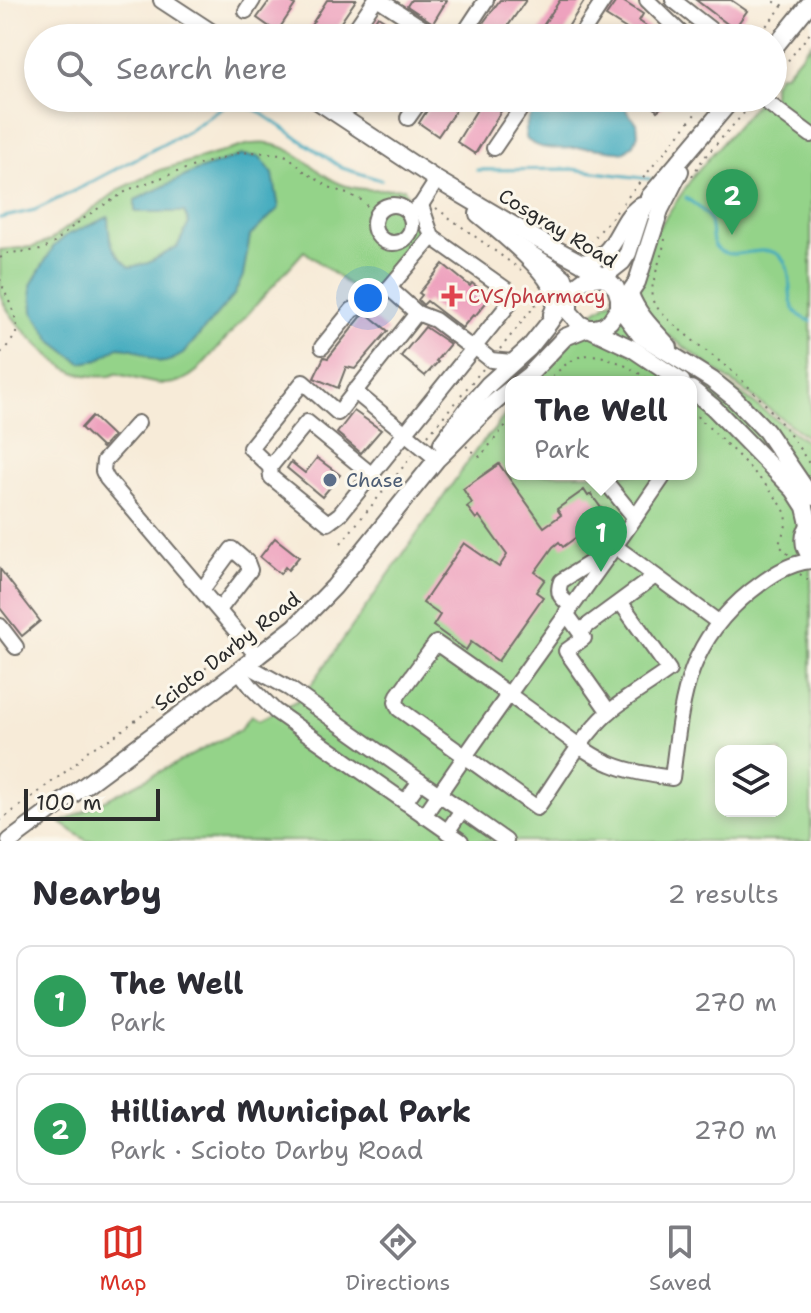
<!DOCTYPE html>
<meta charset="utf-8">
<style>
:root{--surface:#fff;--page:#f7f7f7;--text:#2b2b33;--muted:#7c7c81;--line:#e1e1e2;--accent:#d93025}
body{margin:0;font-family:"Shantell Sans",sans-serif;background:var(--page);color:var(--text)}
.controls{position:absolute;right:24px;bottom:24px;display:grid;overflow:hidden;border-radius:16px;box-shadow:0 4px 12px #0003}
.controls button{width:72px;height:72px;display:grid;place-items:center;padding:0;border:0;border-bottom:2px solid var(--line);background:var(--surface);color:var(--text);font:40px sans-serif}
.scale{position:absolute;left:24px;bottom:20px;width:136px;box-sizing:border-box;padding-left:8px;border:4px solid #2b2b2b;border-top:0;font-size:22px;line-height:28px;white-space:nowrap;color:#2b2b2b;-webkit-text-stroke:6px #fbf7ec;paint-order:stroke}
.you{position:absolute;left:368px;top:298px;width:28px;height:28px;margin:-20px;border:6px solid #fff;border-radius:50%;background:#1a73e8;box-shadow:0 0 0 12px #1a73e833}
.badge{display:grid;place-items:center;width:52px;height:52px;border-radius:50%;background:var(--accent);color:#fff;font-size:26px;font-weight:700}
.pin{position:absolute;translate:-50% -66px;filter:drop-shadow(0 2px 4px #0008)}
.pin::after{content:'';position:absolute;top:42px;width:28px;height:24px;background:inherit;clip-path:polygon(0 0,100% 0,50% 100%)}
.popup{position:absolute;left:505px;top:376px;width:192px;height:104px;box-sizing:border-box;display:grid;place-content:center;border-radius:16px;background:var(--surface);filter:drop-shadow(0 2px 6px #0005);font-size:26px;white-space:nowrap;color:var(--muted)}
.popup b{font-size:30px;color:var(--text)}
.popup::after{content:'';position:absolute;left:50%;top:100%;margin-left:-16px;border:16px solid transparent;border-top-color:var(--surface)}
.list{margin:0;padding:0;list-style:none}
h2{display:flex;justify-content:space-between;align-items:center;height:104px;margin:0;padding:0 32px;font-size:34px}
h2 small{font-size:26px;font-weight:400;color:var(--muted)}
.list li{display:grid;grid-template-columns:52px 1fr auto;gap:24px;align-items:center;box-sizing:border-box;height:112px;margin:0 16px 16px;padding:0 16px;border:2px solid var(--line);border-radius:16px}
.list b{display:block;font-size:30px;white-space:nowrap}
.list p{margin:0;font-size:26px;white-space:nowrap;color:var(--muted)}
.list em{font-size:26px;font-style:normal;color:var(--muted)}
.icon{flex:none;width:44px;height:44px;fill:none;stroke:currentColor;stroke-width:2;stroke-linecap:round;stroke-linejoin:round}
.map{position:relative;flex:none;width:811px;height:841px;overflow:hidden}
.search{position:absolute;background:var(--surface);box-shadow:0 4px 12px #0003;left:24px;right:24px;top:24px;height:88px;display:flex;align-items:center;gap:20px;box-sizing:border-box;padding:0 28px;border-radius:44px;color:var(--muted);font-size:30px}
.sheet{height:360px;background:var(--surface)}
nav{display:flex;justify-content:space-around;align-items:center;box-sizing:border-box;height:112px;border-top:2px solid var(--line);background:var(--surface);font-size:22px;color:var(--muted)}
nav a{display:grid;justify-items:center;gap:4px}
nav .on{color:var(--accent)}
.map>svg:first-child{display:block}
.green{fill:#94d389;stroke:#607f5a;stroke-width:2;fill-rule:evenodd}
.water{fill:#3da9bd;stroke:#346a74;stroke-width:2}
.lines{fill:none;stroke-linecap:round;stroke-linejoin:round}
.stream{stroke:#3da9bd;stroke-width:3}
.building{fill:#eea2be}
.minor-casing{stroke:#726e68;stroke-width:18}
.major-casing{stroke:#726e68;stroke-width:20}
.path{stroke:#726e68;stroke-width:2;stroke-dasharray:2 6;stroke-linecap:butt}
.minor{stroke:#fff;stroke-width:14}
.major{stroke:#fff;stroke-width:16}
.health-dot{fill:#e0444e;stroke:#fbf7ec;stroke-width:3}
.service-dot{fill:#5c6f8a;stroke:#fbf7ec;stroke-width:3}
.labels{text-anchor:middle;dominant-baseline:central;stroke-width:6;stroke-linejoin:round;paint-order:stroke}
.street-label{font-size:20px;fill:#2b2b2b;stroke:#fbf7ec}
.health-label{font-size:20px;fill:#be3a42;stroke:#fbf7ec;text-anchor:start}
.service-label{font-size:20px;fill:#4e5e75;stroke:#fbf7ec;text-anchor:start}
</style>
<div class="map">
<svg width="811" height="841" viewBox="0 0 811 841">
<rect width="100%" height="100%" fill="#fbf7ec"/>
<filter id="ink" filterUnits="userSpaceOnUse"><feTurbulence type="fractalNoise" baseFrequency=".0125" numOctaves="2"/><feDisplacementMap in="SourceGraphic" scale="16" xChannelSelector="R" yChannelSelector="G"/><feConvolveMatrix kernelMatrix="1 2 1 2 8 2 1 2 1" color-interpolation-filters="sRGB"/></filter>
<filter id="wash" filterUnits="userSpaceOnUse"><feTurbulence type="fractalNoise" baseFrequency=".006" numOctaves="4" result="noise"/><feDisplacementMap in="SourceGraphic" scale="32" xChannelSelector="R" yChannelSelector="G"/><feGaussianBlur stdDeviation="1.8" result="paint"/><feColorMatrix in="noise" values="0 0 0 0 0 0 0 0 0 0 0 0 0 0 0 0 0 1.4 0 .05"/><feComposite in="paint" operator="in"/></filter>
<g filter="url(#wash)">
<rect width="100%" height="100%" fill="#f7ebd8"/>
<g class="green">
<polygon points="811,43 811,440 613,295 694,175 761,98 773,98 773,83 780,74 785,74"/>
<path d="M250,144C256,144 263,143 269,144C298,147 315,174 341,184C360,192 384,189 404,188C408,201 419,219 416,232C413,244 384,283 373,290C367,294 360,291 354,289L304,251L197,371C171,393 151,382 122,375C112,372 120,374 110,376C100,377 84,376 74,372C53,363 4,315 0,293C0,279 0,263 0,250L33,247L49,241L120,189L160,170Z"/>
<path d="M612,300L811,445V841H87L61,823L240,730L251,715L259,720L302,698L479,446L494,430L511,406V474H691V382H532L591,314ZM721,751H781V811H721Z"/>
</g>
<g class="water">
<path d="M554,98H624L627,112L637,123L638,134L634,144L624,152C613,151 602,149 592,148C569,146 543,155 525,138C526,113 534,110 554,98Z"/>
<path d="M242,155L260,157L273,174L279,208L250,236L243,276L234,295L183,354C160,368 159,362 138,351C132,348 125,348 118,347L99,360L81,363L53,342L33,312L31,285L54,246L67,235L108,217C109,242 111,251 130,267L148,263L177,247L189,223L184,212H135V200L196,171Z"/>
</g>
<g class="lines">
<g class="stream">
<polyline points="477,170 572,169 650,179"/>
<path d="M686,198C693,203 706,211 709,219C714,230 708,245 722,252C740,260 767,241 782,258C799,279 777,311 811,321"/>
<polyline points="0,218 35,210 84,186 190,130 225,105 255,109 342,168 381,180"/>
</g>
</g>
<g id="blocks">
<g class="building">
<polygon points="270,0 288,0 295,5 277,32 257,18"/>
<polygon points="327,0 356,0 330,38 303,38"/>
<polygon points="411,0 447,0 433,23 407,6"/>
<polygon points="500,0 526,0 501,36 483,23"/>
<polygon points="560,0 585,0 561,38 535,38"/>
<polygon points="617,0 621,0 643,14 639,21 664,38 634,38 636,35 606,16"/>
<polygon points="696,0 731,0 747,11 734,29"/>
<polygon points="378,16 395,27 388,38 364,38"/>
<polygon points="379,98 404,98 396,109"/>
<polygon points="435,98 464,98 438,136 419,123"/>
<polygon points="484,98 509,98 475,154 457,142"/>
<polygon points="647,98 673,98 657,111"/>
<polygon points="443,264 470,286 472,283 490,298 475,316 473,315 462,328 427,301 423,305 418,300 422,295 419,293"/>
<polygon points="367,314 388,331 355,369 346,367 338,388 314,378 324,357 328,358 361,317"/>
<polygon points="425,327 450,344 436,361 438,362 425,376 401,356"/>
<polygon points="354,411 381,430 361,453 337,433"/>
<polygon points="92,416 113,436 102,448 81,428"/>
<polygon points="317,458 340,475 322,497 287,468 291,462 305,473"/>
<polygon points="499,464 544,527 561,515 557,509 584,490 588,496 591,494 604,512 595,518 597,522 563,547 559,542 553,547 535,572 545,579 536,592 543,597 498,661 471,642 466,650 433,626 440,615 423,603 464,543 499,567 507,555 479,516 476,519 467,507 472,503 463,489"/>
<polygon points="275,538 299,557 288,570 285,567 280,574 260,557"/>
<polygon points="0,569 40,621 22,636 0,608"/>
</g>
</g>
</g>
<g filter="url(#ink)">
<use href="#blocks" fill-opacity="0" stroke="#726e68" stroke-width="2"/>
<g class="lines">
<g class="minor-casing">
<g id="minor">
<polyline points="380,0 438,38"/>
<polyline points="647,0 686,38"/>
<polyline points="673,0 714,32 708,38"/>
<polyline points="246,11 253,0"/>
<polyline points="349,38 375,0"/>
<polyline points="461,38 486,0"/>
<polyline points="579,38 604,0"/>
<polyline points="761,98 811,135"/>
<polyline points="408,118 422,98"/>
<polyline points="494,148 524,104 534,98"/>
<circle cx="393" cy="224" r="19"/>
<polyline points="416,209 421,205 437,180"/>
<polyline points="389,288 417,313 435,320 465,343 476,348 491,360 512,362"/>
<polyline points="417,313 338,413 303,382 250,448 270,467 271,477 328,523 340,514 509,304 507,290 432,237 421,205"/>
<polyline points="322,347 352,310 372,301 389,288 432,237"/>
<polyline points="354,391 437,459"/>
<polyline points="138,423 104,461 103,471 107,479 258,657"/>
<polyline points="270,467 307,422 372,475"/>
<polyline points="602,474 601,476 635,518"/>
<polyline points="202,590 232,549 247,562 250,570 219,610"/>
<path d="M621,603L669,670C650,684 625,698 608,713C581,737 558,779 537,808L399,709L396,702L398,695L436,643C474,669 511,696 548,723C568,737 588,755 611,764C630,772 652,775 672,778C682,699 685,644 751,591C769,577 788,563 811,561"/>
<path d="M571,606C561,598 556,594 561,581L616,547L718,622"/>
<polyline points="566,613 584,638 566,651 609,712"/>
<polyline points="0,626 16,647"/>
<polyline points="580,631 655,576"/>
<polyline points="247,665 290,689 420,781 405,802"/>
<polyline points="239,671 253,689 275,711 461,841"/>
<polyline points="420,781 462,810"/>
<path d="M424,816C501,701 586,591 663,477L659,474"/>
<polyline points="447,832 462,810 506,841"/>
</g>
</g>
<g class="major-casing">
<g id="major">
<polyline points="162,0 220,38"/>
<polyline points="773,49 811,2"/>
<polyline points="313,98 437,180 535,238 582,263 610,282 616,288 619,298 619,307 640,335 712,380 733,397 766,431 811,497"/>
<path d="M478,214C498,230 550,272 555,296C557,302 555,308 552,314"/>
<polyline points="515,244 552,268 564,278 569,295 569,312 580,324 633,349 682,382"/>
<path d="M582,263C611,257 613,241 627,219C630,214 636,209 641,205"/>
<path d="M630,294C638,316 654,330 669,347"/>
<polyline points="520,382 529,375 565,337 587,328 595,328 603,326 610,321 637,282 660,210 680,171"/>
<polyline points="691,389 713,407 794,490 805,507 809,524"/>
<polyline points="442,443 468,408 488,385 529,348 549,323 573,288 585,279 603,277 622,262 628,253 640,216 650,196 733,98"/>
<path d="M811,523C802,534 802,546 811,557"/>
<path d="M10,841L215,689L295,627L334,587L437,459C462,436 483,409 511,389"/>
</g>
</g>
<g class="path">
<polyline points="782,6 787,0"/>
<polyline points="756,38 782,7 772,0"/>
<polyline points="773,79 811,32"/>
<polyline points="692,176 703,159 752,104"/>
<polyline points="623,203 708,98"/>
<polyline points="436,208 521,270"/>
<path d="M665,239C663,254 649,287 652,299C658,317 717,358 734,373C766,402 789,430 811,467"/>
<polyline points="585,249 617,211"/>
<polyline points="0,258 8,253 42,250 54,243 72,227 94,211 130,189 188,168 239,153 253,152 282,154 289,157 305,172 329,187 360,199 377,216"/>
<path d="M0,279C4,293 21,321 16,333C13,341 5,348 0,354"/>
<polyline points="500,349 541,298"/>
<path d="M547,382C556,373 565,363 577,358C599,347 634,370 653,382"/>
<polyline points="461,395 483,369"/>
<path d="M691,411C710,428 781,494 786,515C789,525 781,535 779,545L789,555"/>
<polyline points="428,435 457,400"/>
<polyline points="466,446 480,457 511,419"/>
<polyline points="341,543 412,456"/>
<polyline points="800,574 811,583"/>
<polyline points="0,821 73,766 87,751 113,737 214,662"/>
</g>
<use href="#minor" class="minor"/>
<use href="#major" class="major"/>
</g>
</g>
<path class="health-dot" d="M448 284h8v8h8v8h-8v8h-8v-8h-8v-8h8z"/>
<circle class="service-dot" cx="330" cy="480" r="8"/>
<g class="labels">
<g class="street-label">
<text transform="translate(558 228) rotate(31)">Cosgray Road</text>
<text transform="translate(227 651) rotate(-38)">Scioto Darby Road</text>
</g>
<g class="health-label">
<text x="468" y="296">CVS/pharmacy</text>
</g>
<g class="service-label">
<text x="346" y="480">Chase</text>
</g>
</g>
</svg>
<div class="controls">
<button><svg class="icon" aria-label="layers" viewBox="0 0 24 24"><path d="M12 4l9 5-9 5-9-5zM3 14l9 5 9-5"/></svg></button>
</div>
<div class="scale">100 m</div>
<div class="you"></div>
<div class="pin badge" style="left:601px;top:572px;background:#2e9e5b">1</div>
<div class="popup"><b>The Well</b>Park</div>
<div class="pin badge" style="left:732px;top:235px;background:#2e9e5b">2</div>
<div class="search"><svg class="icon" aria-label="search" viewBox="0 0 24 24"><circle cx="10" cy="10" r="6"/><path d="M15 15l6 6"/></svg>Search here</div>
</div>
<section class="sheet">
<h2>Nearby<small>2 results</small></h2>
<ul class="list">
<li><span class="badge" style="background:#2e9e5b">1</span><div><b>The Well</b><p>Park</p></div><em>270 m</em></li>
<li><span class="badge" style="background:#2e9e5b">2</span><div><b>Hilliard Municipal Park</b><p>Park · Scioto Darby Road</p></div><em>270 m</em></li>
</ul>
</section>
<nav>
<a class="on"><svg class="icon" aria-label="map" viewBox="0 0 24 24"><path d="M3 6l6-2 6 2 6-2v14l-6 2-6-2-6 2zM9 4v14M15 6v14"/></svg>Map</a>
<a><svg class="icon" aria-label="directions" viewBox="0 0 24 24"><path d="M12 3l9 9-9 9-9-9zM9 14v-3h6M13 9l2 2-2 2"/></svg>Directions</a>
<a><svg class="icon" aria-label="saved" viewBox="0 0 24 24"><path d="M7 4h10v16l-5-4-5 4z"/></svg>Saved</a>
</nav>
